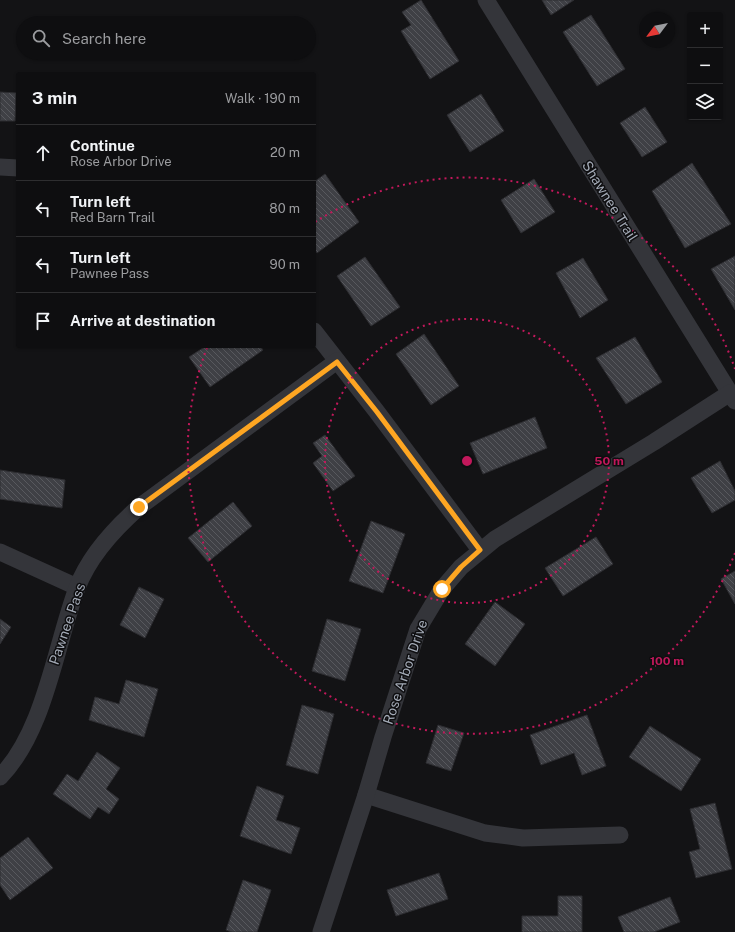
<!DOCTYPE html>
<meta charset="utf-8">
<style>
:root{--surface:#0e0e10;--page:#171719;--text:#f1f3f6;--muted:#9b9c9f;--line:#2e2e30}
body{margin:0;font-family:"Public Sans",sans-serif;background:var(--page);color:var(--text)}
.controls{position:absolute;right:12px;top:12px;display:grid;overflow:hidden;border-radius:4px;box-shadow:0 1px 3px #0004}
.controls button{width:36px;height:36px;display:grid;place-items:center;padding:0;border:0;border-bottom:1px solid var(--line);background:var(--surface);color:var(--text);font:20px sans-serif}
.compass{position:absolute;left:639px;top:12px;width:36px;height:36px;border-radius:50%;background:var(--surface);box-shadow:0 1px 3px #0004;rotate:238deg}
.stop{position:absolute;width:12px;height:12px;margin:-9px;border:3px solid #fea622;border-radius:50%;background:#fff}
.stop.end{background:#fea622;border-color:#fff;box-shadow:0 1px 4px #0008}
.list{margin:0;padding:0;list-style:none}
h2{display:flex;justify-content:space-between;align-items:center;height:52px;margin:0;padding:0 16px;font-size:17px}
h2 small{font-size:13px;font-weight:400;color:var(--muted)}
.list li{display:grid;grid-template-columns:26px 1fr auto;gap:12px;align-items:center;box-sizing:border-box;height:56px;padding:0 16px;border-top:1px solid var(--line)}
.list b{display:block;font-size:15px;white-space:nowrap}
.list p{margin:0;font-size:13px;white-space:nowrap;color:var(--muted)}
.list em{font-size:13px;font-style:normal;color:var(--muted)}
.icon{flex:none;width:22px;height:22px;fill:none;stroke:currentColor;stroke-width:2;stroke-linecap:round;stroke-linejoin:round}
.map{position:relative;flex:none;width:735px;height:932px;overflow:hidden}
.search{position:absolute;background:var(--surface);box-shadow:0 1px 3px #0004;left:16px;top:16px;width:300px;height:44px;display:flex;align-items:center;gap:10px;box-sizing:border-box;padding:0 14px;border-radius:22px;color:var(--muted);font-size:15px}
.panel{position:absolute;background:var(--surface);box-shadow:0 1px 3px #0004;left:16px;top:72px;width:300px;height:276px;border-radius:4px}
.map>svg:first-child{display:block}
.building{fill:url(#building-back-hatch);stroke:#2d2d31}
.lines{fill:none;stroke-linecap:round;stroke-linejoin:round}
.minor{stroke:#34353a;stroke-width:17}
.route{stroke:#fea622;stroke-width:5}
.ring{fill:none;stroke:#c2185b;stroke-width:2;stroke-dasharray:2 4}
.labels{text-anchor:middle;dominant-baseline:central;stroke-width:3;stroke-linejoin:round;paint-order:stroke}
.street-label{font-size:14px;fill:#a3aab6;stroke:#0e0e10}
.centre{fill:#c2185b;stroke:#0e0e10;stroke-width:2}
.ring-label{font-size:12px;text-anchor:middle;font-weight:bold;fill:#c2185b;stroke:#0e0e10;stroke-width:3;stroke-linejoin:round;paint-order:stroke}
</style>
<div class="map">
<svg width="735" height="932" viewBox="0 0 735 932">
<defs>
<pattern id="building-back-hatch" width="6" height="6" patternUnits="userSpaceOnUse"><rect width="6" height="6" fill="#3f4045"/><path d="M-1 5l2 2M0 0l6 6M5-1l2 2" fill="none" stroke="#58595e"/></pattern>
</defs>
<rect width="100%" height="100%" fill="#131315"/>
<g class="building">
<polygon points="421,0 459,61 430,79 401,31 411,25 402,12"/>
<polygon points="542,0 574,0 551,15"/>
<polygon points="591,15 625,69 597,86 563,32"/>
<polygon points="0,92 16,93 15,121 0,121"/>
<polygon points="481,94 504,131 470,152 447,115"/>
<polygon points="645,107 667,142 642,157 620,123"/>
<polygon points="692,163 731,224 685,248 652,191"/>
<polygon points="325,174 359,222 317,253 314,249 314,182"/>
<polygon points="534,179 555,212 521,233 501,200"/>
<polygon points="735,256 735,310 711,269"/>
<polygon points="365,257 400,307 371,326 337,276"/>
<polygon points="583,258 608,300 580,318 556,273"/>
<polygon points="424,334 459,386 431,405 396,354"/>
<polygon points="635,337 662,382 626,404 596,358"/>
<polygon points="206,346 260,346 263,350 210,387 189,357"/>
<polygon points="535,417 547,448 483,474 470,443"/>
<polygon points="325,435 355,476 333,491 313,463 322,456 313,443"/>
<polygon points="720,461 735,491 735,500 712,513 691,478"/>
<polygon points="0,470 65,480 62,508 0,499"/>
<polygon points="233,502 252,526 208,562 188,538"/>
<polygon points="371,521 405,534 383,593 349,581"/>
<polygon points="596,537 613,564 563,596 545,568"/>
<polygon points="735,571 735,604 721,579"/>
<polygon points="139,587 164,599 145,638 120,625"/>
<polygon points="495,602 525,624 495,666 465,644"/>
<polygon points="0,619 11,627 0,644"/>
<polygon points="327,619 361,629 345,681 312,671"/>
<polygon points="126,680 158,689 144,737 89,720 95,697 119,704"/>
<polygon points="302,705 334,714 318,774 286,765"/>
<polygon points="587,715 606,766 582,775 574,753 541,765 530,735"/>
<polygon points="438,725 464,733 451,771 426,763"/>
<polygon points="650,726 701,759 681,791 629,757"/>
<polygon points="97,752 120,768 106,789 119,799 109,814 98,807 90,819 53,794 67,774 78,781"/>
<polygon points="257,786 284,796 276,820 300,828 291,854 240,836"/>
<polygon points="715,803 732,869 696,878 689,852 700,849 690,809"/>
<polygon points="28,837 53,868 10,900 0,885 0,858"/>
<polygon points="439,873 448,899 396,916 387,890"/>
<polygon points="243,880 271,890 257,932 232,932 226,930"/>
<polygon points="558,896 582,896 582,932 522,932 522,916 558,916"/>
<polygon points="670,897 680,922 654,932 624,932 618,917"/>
</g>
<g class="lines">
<g class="minor">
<polyline points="486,0 735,401"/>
<polyline points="0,167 18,168"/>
<polyline points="314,331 377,412 480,550"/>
<polyline points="0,552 77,587"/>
<path d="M0,777C45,731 55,647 77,588C89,556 114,529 139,507L337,361"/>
<polyline points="366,795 485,833 523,838 620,835"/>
<polyline points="321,932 366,795 383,737 418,629 442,589 461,567 495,539 654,442 730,393"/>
</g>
</g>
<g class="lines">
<polyline class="route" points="139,507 337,362 377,412 480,550 461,567 442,589"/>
</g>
<g class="ring">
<circle cx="467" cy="461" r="142"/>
<path d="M735 553A283 283 0 1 1 207 348M315 222A283 283 0 0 1 735 369"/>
</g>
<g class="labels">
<g class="street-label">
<text transform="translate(610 201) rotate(58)">Shawnee Trail</text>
<text transform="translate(67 624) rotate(-71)">Pawnee Pass</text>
<text transform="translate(405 672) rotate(-71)">Rose Arbor Drive</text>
</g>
</g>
<circle cx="467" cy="461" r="6" class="centre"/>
<g class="ring-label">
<text x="609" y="465">50 m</text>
<text x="667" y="665">100 m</text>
</g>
</svg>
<div class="controls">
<button>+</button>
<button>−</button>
<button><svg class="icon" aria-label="layers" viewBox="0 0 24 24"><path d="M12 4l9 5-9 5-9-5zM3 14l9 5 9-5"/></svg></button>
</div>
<svg class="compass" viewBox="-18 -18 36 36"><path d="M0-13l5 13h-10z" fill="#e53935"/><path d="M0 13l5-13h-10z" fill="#9b9c9f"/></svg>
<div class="stop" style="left:442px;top:589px"></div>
<div class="stop end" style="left:139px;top:507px"></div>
<div class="search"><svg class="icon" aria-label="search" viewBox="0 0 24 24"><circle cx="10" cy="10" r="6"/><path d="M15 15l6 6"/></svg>Search here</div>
<section class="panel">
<h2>3 min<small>Walk · 190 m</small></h2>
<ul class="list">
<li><svg class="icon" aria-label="ahead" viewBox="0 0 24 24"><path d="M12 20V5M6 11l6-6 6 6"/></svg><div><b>Continue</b><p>Rose Arbor Drive</p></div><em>20 m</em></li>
<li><svg class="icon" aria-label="left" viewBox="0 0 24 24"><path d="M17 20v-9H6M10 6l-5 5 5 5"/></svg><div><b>Turn left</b><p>Red Barn Trail</p></div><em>80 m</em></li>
<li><svg class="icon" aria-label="left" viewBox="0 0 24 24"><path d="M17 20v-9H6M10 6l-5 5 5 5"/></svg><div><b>Turn left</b><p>Pawnee Pass</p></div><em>90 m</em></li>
<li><svg class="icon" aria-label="arrive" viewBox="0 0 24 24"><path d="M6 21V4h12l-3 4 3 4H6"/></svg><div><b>Arrive at destination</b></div></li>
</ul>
</section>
</div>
